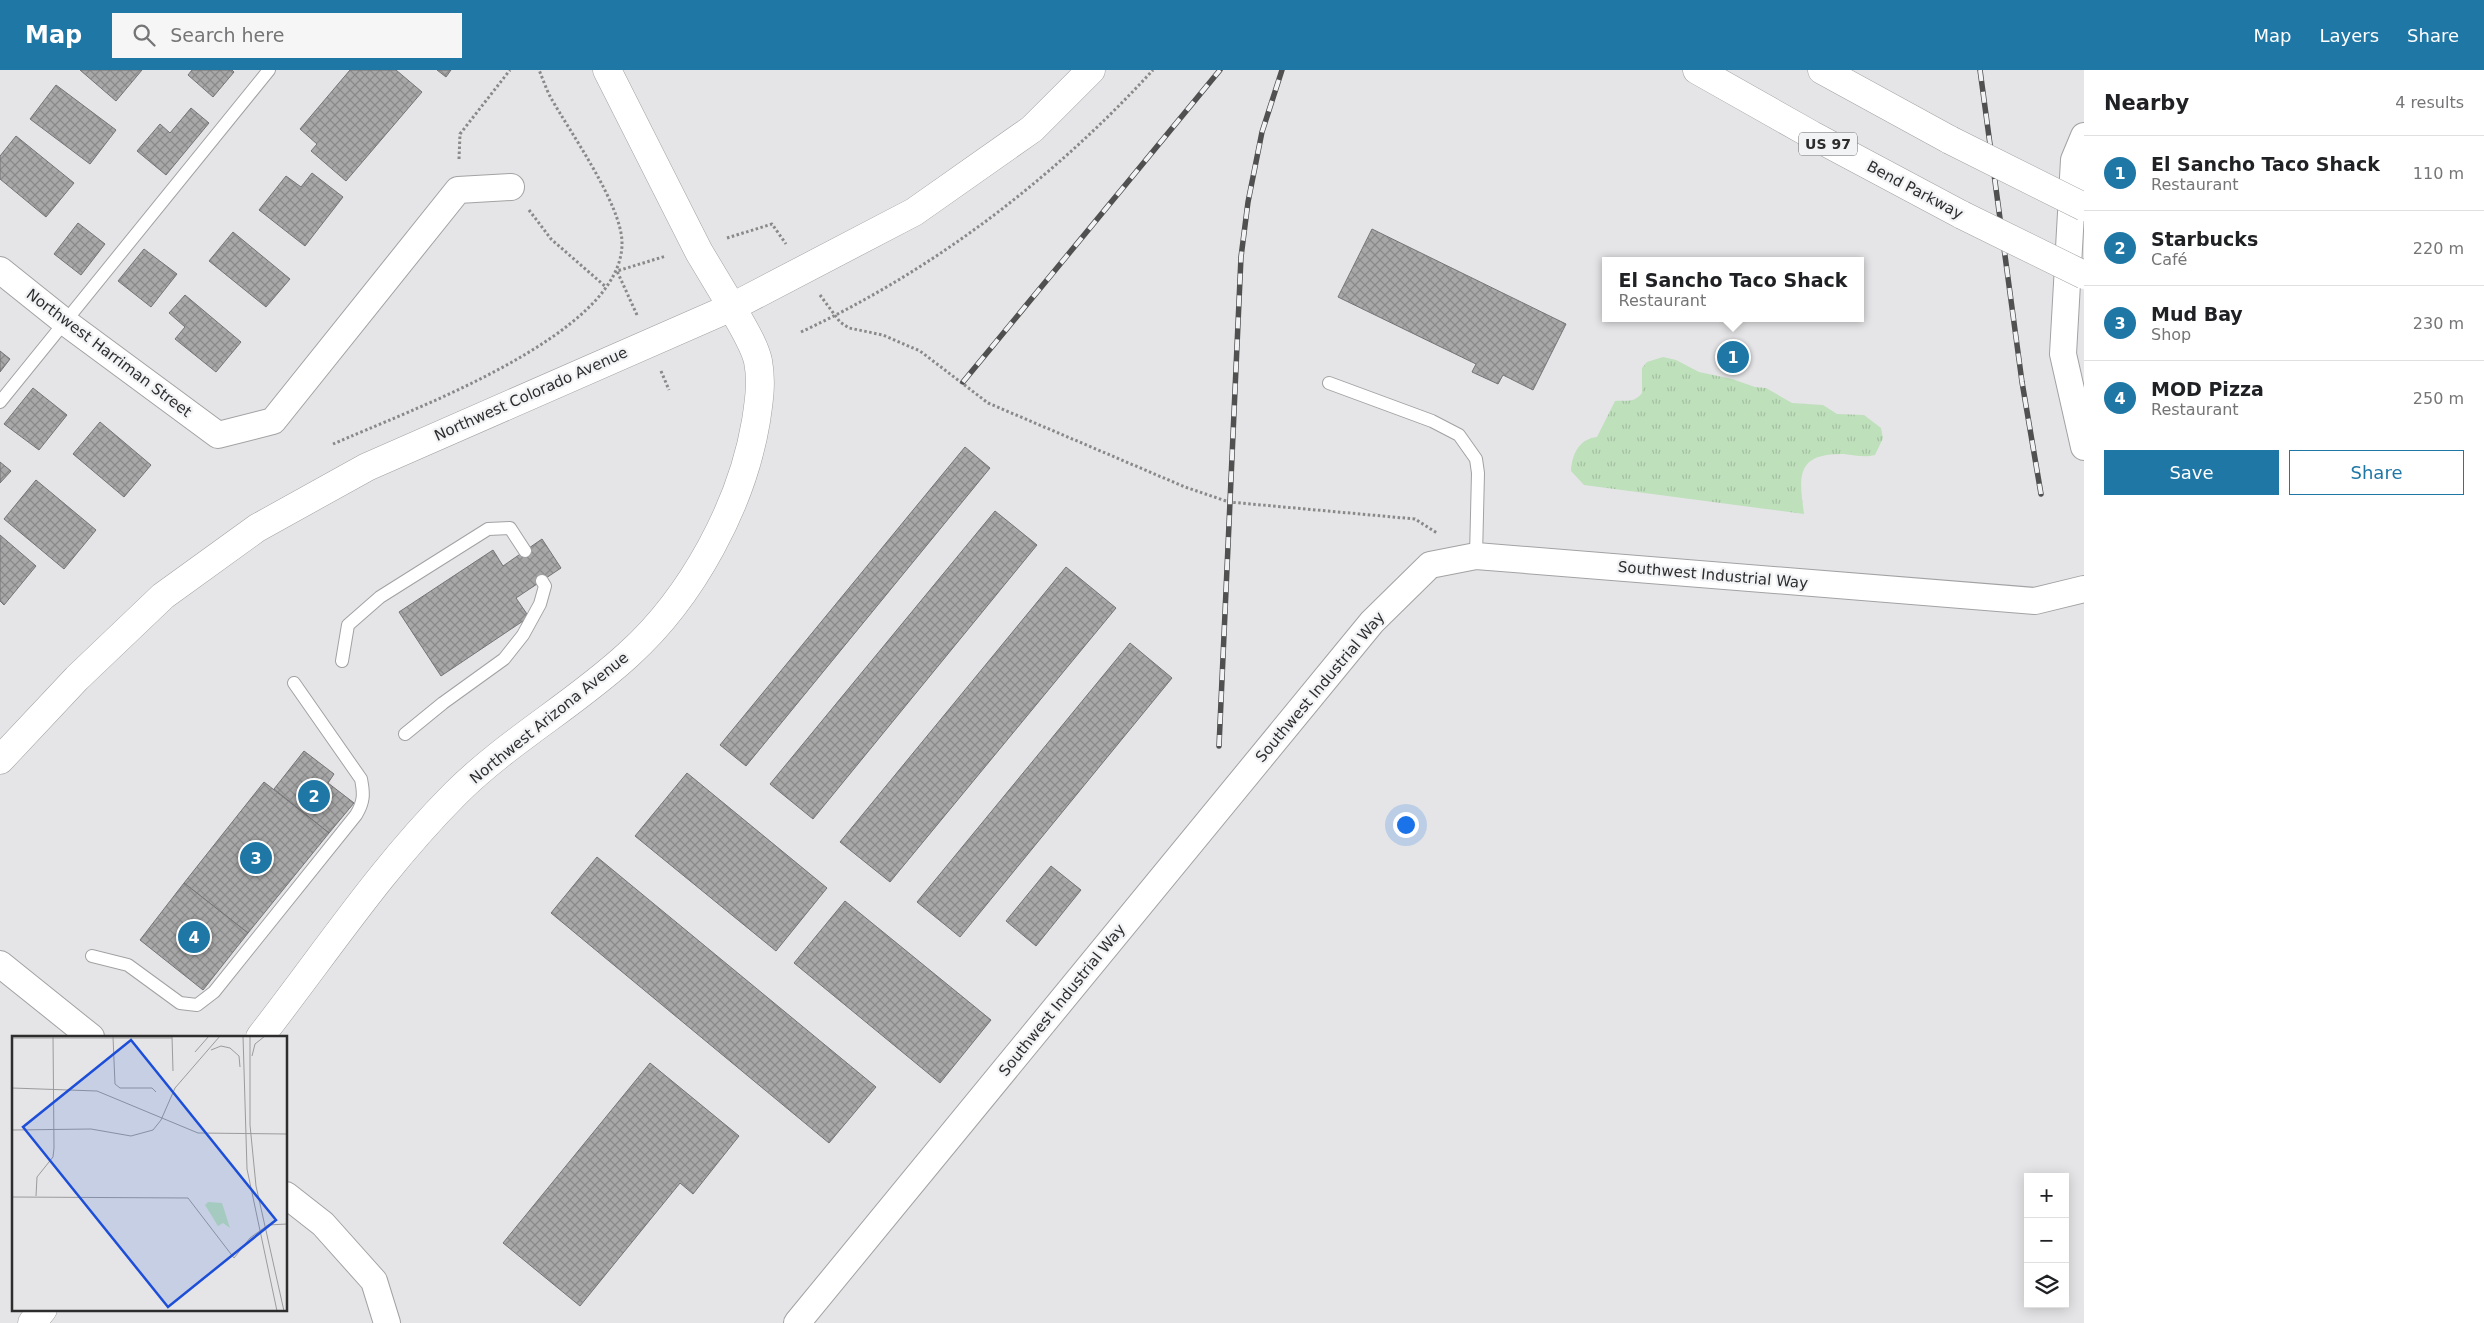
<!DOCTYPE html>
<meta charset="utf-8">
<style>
:root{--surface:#fff;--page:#f6f6f6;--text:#202124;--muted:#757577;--line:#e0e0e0;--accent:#1f77a6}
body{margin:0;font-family:"DejaVu Sans",sans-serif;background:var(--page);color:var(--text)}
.controls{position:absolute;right:15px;bottom:15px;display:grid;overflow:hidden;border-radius:0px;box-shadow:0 2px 12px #0003}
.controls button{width:45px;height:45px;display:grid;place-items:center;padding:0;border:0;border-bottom:1px solid var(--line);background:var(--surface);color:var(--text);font:25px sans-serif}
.you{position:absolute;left:1405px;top:754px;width:18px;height:18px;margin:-12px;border:4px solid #fff;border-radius:50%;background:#1a73e8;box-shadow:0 0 0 8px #1a73e833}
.badge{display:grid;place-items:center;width:32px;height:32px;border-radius:50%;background:var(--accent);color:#fff;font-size:16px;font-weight:700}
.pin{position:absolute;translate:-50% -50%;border:2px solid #fff;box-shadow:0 1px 5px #0006}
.popup{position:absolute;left:1602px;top:187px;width:262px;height:65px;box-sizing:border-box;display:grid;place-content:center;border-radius:0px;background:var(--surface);filter:drop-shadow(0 1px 4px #0005);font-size:16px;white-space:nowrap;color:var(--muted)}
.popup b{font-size:19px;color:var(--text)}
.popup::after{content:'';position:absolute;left:50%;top:100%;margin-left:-10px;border:10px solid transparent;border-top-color:var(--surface)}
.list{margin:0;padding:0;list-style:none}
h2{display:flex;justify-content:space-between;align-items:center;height:65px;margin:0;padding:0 20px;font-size:21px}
h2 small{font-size:16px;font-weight:400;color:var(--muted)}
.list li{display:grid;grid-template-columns:32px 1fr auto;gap:15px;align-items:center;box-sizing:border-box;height:75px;padding:0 20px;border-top:1px solid var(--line)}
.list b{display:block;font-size:19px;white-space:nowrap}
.list p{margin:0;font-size:16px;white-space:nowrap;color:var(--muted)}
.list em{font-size:16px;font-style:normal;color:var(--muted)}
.actions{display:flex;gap:10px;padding:15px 20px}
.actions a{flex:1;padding:11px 0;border:1px solid var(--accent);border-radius:0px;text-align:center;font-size:18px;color:var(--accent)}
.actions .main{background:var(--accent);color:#fff}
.icon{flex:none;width:28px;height:28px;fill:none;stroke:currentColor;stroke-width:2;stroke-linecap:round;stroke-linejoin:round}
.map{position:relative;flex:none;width:2084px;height:1253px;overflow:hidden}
header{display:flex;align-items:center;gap:30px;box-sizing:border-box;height:70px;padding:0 25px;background:var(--accent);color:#fff}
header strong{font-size:24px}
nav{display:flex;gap:28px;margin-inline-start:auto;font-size:18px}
.search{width:350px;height:45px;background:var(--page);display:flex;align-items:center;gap:12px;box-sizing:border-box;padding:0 18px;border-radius:0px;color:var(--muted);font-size:19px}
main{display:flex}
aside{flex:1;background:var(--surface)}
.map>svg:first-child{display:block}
.grass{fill:url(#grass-tufts)}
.building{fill:url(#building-cross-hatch);stroke:#747375}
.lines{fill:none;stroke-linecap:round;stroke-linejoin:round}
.lane-casing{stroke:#a2a2a4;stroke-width:14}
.street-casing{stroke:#a2a2a4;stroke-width:28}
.secondary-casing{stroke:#a2a2a4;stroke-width:29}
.highway-casing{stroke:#a2a2a4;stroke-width:29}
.path{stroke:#89898a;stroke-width:3;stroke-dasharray:2.5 2.5;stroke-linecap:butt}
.lane{stroke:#fff;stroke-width:12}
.street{stroke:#fff;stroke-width:26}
.secondary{stroke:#fff;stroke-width:28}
.highway{stroke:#fff;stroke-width:28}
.rail-casing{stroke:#505051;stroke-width:5.5}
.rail{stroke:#f2f3f5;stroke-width:4;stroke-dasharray:11;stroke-linecap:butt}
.highway-bridge-casing{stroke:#a2a2a4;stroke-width:29;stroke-linecap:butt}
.highway-bridge{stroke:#fff;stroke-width:28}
.labels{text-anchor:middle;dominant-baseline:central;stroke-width:4.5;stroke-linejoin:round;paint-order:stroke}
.shield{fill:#f2f3f5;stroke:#68686a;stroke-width:1}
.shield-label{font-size:14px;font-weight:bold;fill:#2d2d2e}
.street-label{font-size:15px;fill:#2d2d2e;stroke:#f2f3f5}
.inset-road{fill:none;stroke:#9b9b9d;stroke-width:1}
.view{fill:#1d4ed8;fill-opacity:0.15;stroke:#1d4ed8;stroke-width:2.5}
.inset-edge{fill:none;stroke:#2d2d2e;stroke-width:2.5}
</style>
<header>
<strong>Map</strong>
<div class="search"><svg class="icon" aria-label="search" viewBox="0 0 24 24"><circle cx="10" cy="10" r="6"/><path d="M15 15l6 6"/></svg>Search here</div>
<nav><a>Map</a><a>Layers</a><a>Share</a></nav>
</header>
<main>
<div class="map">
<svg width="2084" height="1253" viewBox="0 0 2084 1253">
<defs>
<pattern id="grass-tufts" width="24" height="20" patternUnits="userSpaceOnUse" patternTransform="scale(1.25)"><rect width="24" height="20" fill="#bee0bb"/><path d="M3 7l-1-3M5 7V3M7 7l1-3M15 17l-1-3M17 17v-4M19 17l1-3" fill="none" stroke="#a4c0a1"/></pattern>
<pattern id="building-cross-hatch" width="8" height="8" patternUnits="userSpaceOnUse" patternTransform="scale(1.25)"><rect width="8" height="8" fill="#a8a8a9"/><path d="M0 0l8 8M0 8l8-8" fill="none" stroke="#89898a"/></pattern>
</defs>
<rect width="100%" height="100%" fill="#e5e5e7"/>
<path class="grass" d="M1663,287L1676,290L1699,302L1732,309L1755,317L1766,318L1792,333L1823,335L1837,344L1864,345L1881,358L1883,368L1875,385C1864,388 1855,385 1844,384C1795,383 1799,407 1804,444L1584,415L1571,401C1572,384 1579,369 1597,367L1615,331C1628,330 1634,333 1642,323V298L1647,292Z"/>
<g class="building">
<polygon points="80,0 142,0 116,31"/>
<polygon points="192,0 232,0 234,2 213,27 188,5"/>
<polygon points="350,0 396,0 422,22 346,111 311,81 317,74 300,59"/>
<polygon points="437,0 451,0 446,7"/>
<polygon points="56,15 116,60 90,94 30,49"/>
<polygon points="191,38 209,53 166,105 137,81 160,54 170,63"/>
<polygon points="16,66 74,113 46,147 0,109 0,86"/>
<polygon points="312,103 343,127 305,176 259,140 286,106 301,117"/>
<polygon points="78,153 105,174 81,205 54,184"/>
<polygon points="1372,159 1566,254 1533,320 1503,305 1498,314 1472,302 1476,294 1338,227"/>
<polygon points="233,162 290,209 266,237 209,191"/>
<polygon points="144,179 177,204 151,237 118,211"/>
<polygon points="185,225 241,272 216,302 175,269 185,257 169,243"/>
<polygon points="0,281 10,289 0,302"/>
<polygon points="33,318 67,345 39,380 4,354"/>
<polygon points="100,352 151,395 124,427 73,384"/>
<polygon points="965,377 990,398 746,696 720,675"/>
<polygon points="0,392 11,401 0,413"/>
<polygon points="36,410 96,460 64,499 4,449"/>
<polygon points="995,441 1037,475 813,749 770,714"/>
<polygon points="0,465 36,496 4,535 0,531"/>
<polygon points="542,469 561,498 516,528 529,547 441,606 399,542 493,480 503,496"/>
<polygon points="1066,497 1116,538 890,812 840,772"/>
<polygon points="1130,573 1172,608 960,867 917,832"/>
<polygon points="304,681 334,704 328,713 354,733 329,763 274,719"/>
<polygon points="687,703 827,818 776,881 635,766"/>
<polygon points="264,712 329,763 248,863 184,813"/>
<polygon points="597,787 876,1017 829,1073 551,843"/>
<polygon points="1051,796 1081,820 1036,876 1006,851"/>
<polygon points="184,813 248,863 203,920 140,870"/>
<polygon points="845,831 991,950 940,1013 794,893"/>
<polygon points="650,993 739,1066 693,1124 680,1113 580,1236 503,1173"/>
</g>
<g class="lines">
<g class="lane-casing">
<g id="lane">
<polyline points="1329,313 1432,351 1459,365 1476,389 1478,403 1476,486"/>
<polyline points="0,332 269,0"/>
<polyline points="342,591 348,555 380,527 488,459 510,458 525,481"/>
<polyline points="405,664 443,633 504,589 523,565 540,534 545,516 542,511"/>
<path d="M92,886L128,895L180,933L197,935L214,922L356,745C364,732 364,724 361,709L294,613"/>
</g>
</g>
<g class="street-casing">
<g id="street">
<polyline points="2084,66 2074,90 2063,284 2084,377"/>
<polyline points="0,200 65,252 218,365 273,351 458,120 511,117"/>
<polyline points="0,894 91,967"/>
<polyline points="286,1125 323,1154 374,1211 387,1253"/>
<polyline points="797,1253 1372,552 1430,495 1476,486 2035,531 2084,519"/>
</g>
</g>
<g class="secondary-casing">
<g id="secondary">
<polyline points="0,690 77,608 163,526 257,458 367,397 732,237 914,142 1032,59 1091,0"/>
<path d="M260,967C324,885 381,798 455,724C508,671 574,635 629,584C692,527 742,435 756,351C759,331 762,312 758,291C754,273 740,253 732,237"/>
<polyline points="32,1253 43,1239"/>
</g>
</g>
<g class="highway-casing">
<g id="highway">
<polyline points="607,0 699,182 732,237"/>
<polyline points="1697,0 1812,65 1962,145"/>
<polyline points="1822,0 1950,70"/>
</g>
</g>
<g class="path">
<polyline points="459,89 460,64 510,0"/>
<polyline points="529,140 551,169 606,217"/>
<polyline points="727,168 772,154 786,174"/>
<polyline points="820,225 840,252 849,258 883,265 920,281 988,333 1185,417 1229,432 1415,449 1437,463"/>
<polyline points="637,245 617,201 666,186"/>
<path d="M801,262C934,200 1054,108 1153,0"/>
<polyline points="661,301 669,320"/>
<path d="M333,374C405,342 623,265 622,173C622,135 570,62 551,28C546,19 543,9 539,0"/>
</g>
<use href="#lane" class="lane"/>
<use href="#street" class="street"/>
<use href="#secondary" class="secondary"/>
<use href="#highway" class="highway"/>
<g class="rail-casing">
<g id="rail">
<polyline points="1980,0 2022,312 2041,424"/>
<polyline points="963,312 1220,0"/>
<polyline points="1219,676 1241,187 1248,132 1262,62 1282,0"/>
</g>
</g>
<use href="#rail" class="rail"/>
<g class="highway-bridge-casing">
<g id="highway-bridge">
<polyline points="1950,70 2084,137"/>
<polyline points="1962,145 2084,205"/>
</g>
</g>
<use href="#highway-bridge" class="highway-bridge"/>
</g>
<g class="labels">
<rect class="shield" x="1799" y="62.5" width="58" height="23" rx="4"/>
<g class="shield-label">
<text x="1828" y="74">US 97</text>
</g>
<g class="street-label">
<text transform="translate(1915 120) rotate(28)">Bend Parkway</text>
<text transform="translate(109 283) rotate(37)">Northwest Harriman Street</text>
<text transform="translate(531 324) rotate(-24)">Northwest Colorado Avenue</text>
<text transform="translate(1713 505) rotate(5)">Southwest Industrial Way</text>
<text transform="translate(1320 617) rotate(-50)">Southwest Industrial Way</text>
<text transform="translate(549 648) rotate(-39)">Northwest Arizona Avenue</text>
<text transform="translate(1062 930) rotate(-51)">Southwest Industrial Way</text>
</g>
</g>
<g transform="translate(12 966)">
<rect width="275" height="275" fill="#e5e5e7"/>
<path d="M196,166L210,167L218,192L211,187L206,190L193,169Z" fill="#bee0bb"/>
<path class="inset-road" d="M160,0L161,35M231,0L235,133L265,275M238,0V89L244,150L272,275M101,1L103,48L108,52H140L144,56M0,2H160M199,14L209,10L218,12L227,20L228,31M183,16L197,0M240,20L243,8L253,0M0,52L85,55L186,97L275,98M149,84L163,52L208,0M0,94L79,93L119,100L141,94L149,84M24,160L25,141L41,121L42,112L41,0M0,161L176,162L222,222L238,202L256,189L275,188"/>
<path class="view" d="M119,4L264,184L156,271L11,91Z"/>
<rect width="275" height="275" class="inset-edge"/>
</g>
</svg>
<div class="controls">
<button>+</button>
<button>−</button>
<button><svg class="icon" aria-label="layers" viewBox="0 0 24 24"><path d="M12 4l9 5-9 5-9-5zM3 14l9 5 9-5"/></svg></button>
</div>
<div class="you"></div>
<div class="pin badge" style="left:1733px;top:287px">1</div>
<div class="popup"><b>El Sancho Taco Shack</b>Restaurant</div>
<div class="pin badge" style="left:314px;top:726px">2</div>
<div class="pin badge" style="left:256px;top:788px">3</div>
<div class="pin badge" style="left:194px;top:867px">4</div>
</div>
<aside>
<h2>Nearby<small>4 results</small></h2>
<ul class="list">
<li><span class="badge">1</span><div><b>El Sancho Taco Shack</b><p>Restaurant</p></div><em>110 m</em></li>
<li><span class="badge">2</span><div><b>Starbucks</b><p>Café</p></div><em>220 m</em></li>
<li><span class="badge">3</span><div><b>Mud Bay</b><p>Shop</p></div><em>230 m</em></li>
<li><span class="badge">4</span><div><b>MOD Pizza</b><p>Restaurant</p></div><em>250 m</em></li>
</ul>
<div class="actions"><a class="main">Save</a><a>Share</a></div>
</aside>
</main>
